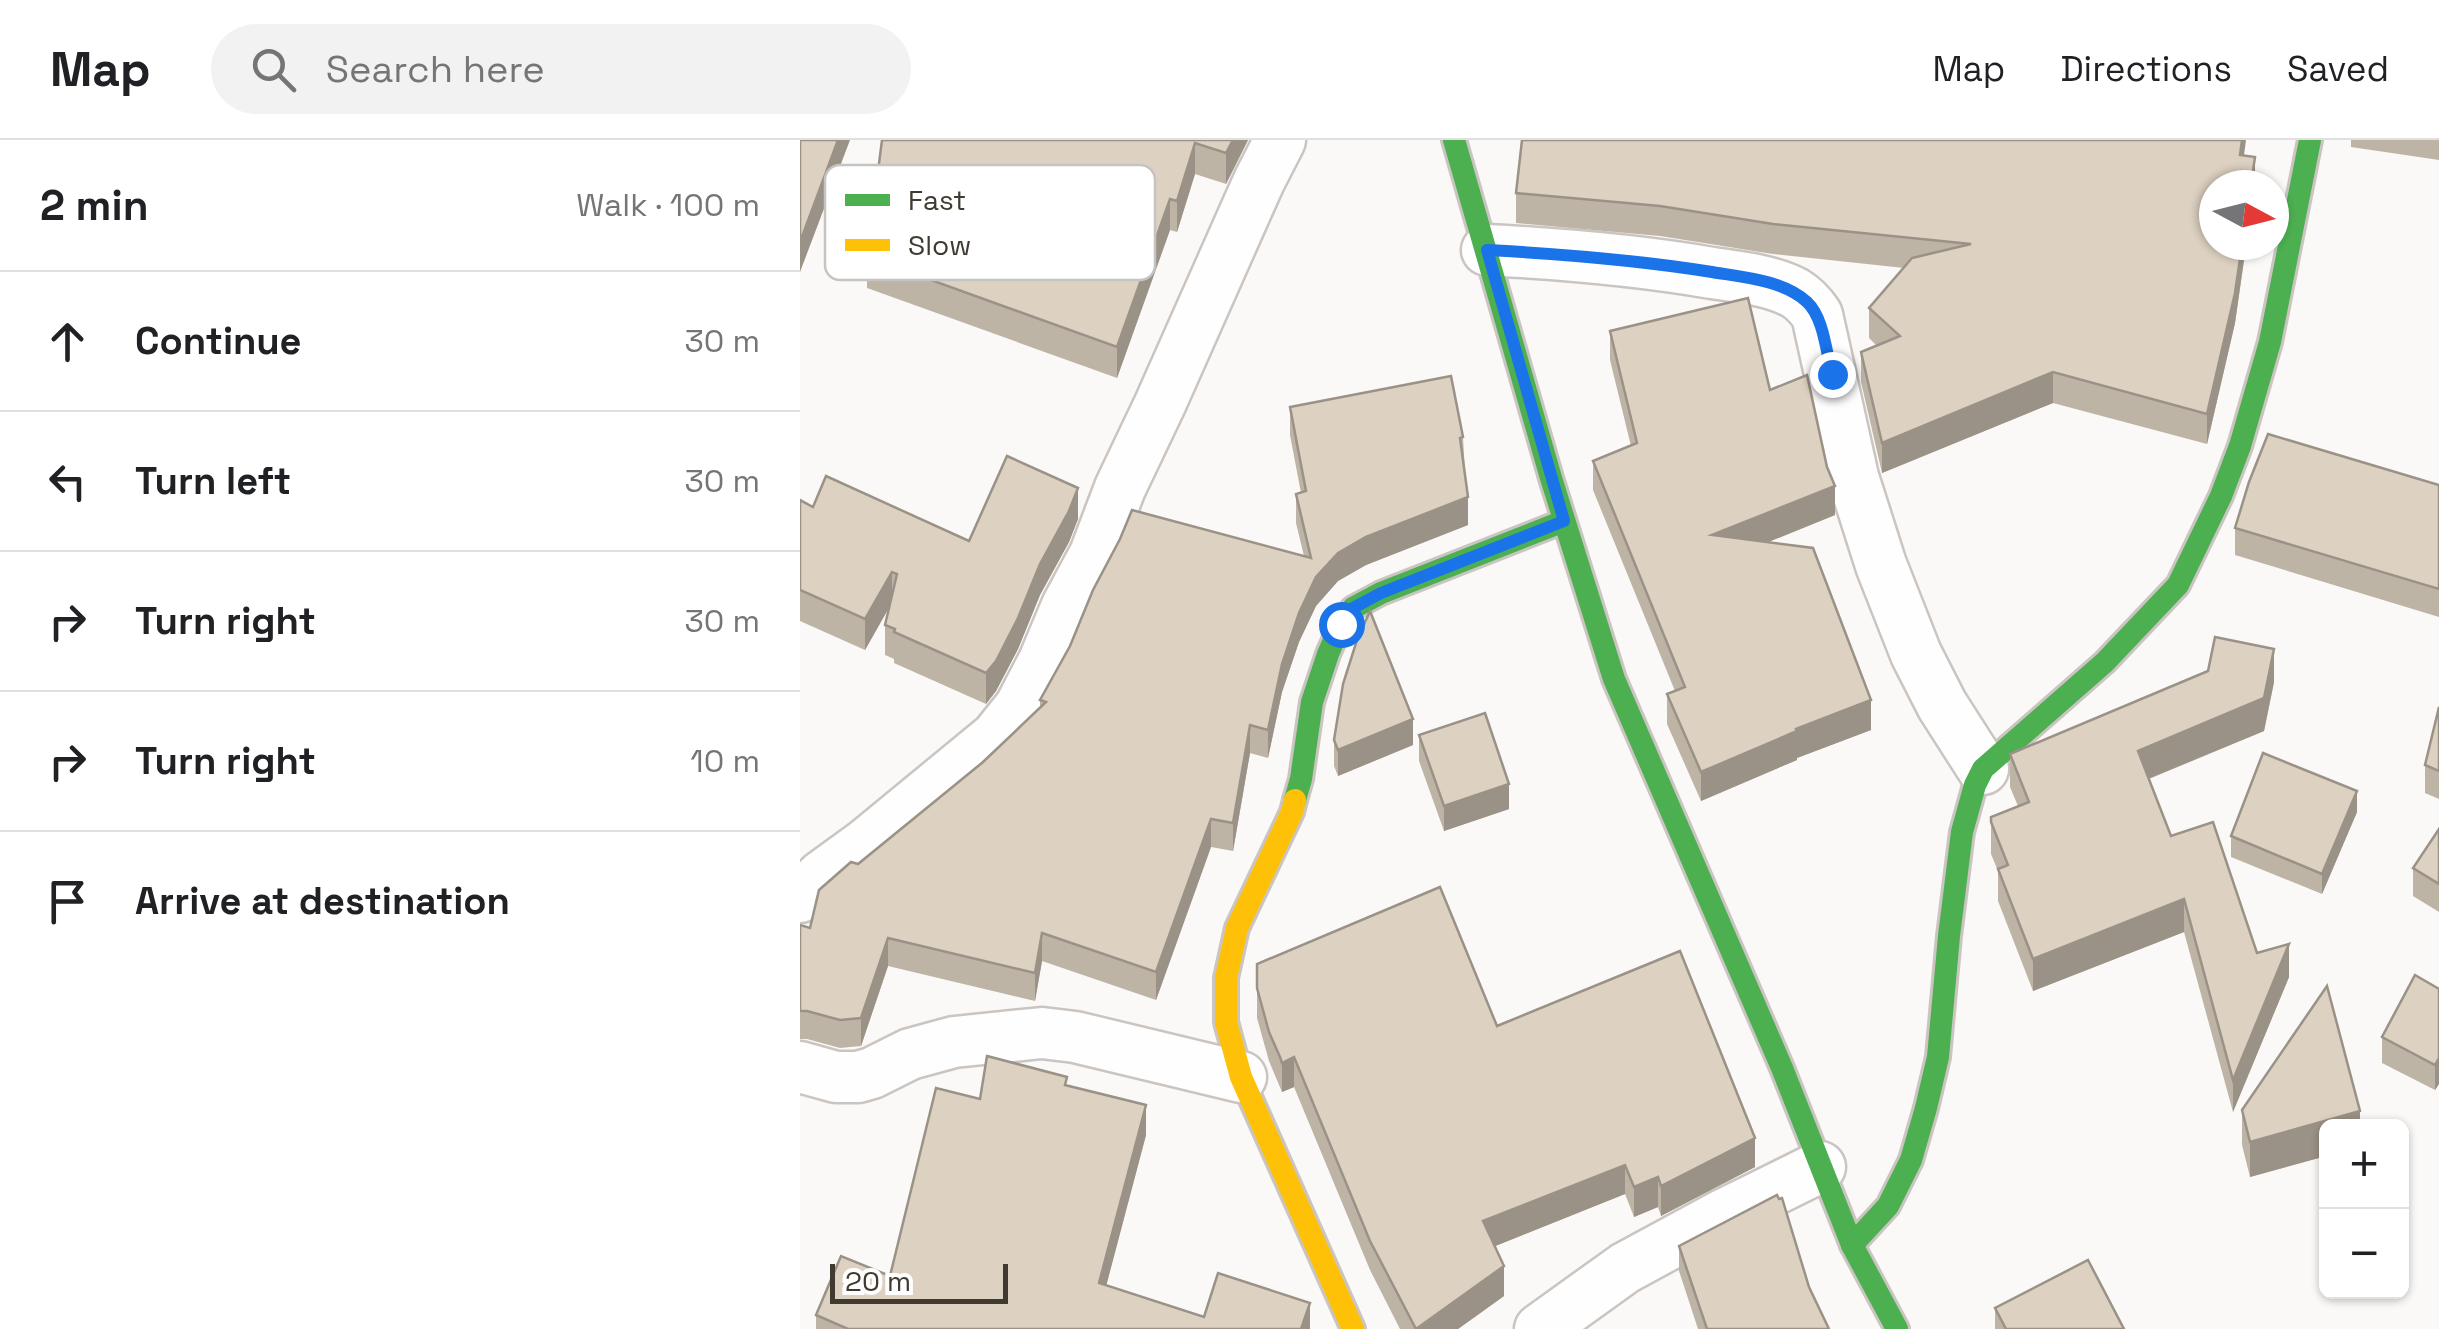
<!DOCTYPE html>
<meta charset="utf-8">
<style>
:root{--surface:#fff;--page:#f2f2f2;--text:#202124;--muted:#757577;--line:#e0e0e0}
body{margin:0;font-family:"Space Grotesk",sans-serif;background:var(--page);color:var(--text)}
.controls{position:absolute;right:30px;bottom:30px;display:grid;overflow:hidden;border-radius:15px;box-shadow:0 2px 8px #0004}
.controls button{width:90px;height:90px;display:grid;place-items:center;padding:0;border:0;border-bottom:2px solid var(--line);background:var(--surface);color:var(--text);font:50px sans-serif}
.compass{position:absolute;left:1399px;top:30px;width:90px;height:90px;border-radius:50%;background:var(--surface);box-shadow:0 2px 8px #0004;rotate:97deg}
.scale{position:absolute;left:30px;bottom:25px;width:178px;box-sizing:border-box;padding-left:10px;border:5px solid #413a31;border-top:0;font-size:28px;line-height:35px;white-space:nowrap;color:#413a31;-webkit-text-stroke:8px #fff;paint-order:stroke}
.stop{position:absolute;width:30px;height:30px;margin:-22px;border:8px solid #1a73e8;border-radius:50%;background:#fff}
.stop.end{background:#1a73e8;border-color:#fff;box-shadow:0 2px 10px #0008}
.list{margin:0;padding:0;list-style:none}
h2{display:flex;justify-content:space-between;align-items:center;height:130px;margin:0;padding:0 40px;font-size:42px}
h2 small{font-size:32px;font-weight:400;color:var(--muted)}
.list li{display:grid;grid-template-columns:65px 1fr auto;gap:30px;align-items:center;box-sizing:border-box;height:140px;padding:0 40px;border-top:2px solid var(--line)}
.list b{display:block;font-size:38px;white-space:nowrap}
.list em{font-size:32px;font-style:normal;color:var(--muted)}
.icon{flex:none;width:55px;height:55px;fill:none;stroke:currentColor;stroke-width:2;stroke-linecap:round;stroke-linejoin:round}
.map{position:relative;flex:none;width:1639px;height:1189px;overflow:hidden}
header{display:flex;align-items:center;gap:60px;box-sizing:border-box;height:140px;padding:0 50px;background:var(--surface);border-bottom:2px solid var(--line)}
header strong{font-size:48px}
nav{display:flex;gap:55px;margin-inline-start:auto;font-size:35px}
.search{width:700px;height:90px;background:var(--page);display:flex;align-items:center;gap:25px;box-sizing:border-box;padding:0 35px;border-radius:55px;color:var(--muted);font-size:38px}
main{display:flex}
aside{flex:1;background:var(--surface)}
.map>svg:first-child{display:block}
.lines{fill:none;stroke-linecap:round;stroke-linejoin:round}
.street-casing{stroke:#cac5c1;stroke-width:55}
.fast-casing{stroke:#cac5c1;stroke-width:28}
.slow-casing{stroke:#cac5c1;stroke-width:28}
.street{stroke:#fefefe;stroke-width:50}
.fast{stroke:#4caf50;stroke-width:22}
.slow{stroke:#ffc107;stroke-width:22}
.wall{fill:#beb4a6}
.shaded-wall{fill:#9b9287}
.building{fill:#ddd1c1;stroke:#9b9287;stroke-width:2.5}
.route{stroke:#1a73e8;stroke-width:12}
.key{fill:#fff;stroke:#c6c4c1;stroke-width:2.5}
.key-label{font-size:28px;fill:#413a31}
</style>
<header>
<strong>Map</strong>
<div class="search"><svg class="icon" aria-label="search" viewBox="0 0 24 24"><circle cx="10" cy="10" r="6"/><path d="M15 15l6 6"/></svg>Search here</div>
<nav><a>Map</a><a>Directions</a><a>Saved</a></nav>
</header>
<main>
<aside>
<h2>2 min<small>Walk · 100 m</small></h2>
<ul class="list">
<li><svg class="icon" aria-label="ahead" viewBox="0 0 24 24"><path d="M12 20V5M6 11l6-6 6 6"/></svg><div><b>Continue</b></div><em>30 m</em></li>
<li><svg class="icon" aria-label="left" viewBox="0 0 24 24"><path d="M17 20v-9H6M10 6l-5 5 5 5"/></svg><div><b>Turn left</b></div><em>30 m</em></li>
<li><svg class="icon" aria-label="right" viewBox="0 0 24 24"><path d="M7 20v-9h11M14 6l5 5-5 5"/></svg><div><b>Turn right</b></div><em>30 m</em></li>
<li><svg class="icon" aria-label="right" viewBox="0 0 24 24"><path d="M7 20v-9h11M14 6l5 5-5 5"/></svg><div><b>Turn right</b></div><em>10 m</em></li>
<li><svg class="icon" aria-label="arrive" viewBox="0 0 24 24"><path d="M6 21V4h12l-3 4 3 4H6"/></svg><div><b>Arrive at destination</b></div></li>
</ul>
</aside>
<div class="map">
<svg width="1639" height="1189" viewBox="0 0 1639 1189">
<rect width="100%" height="100%" fill="#fbf9f7"/>
<g class="lines">
<g class="street-casing">
<g id="street">
<path d="M687,110C763,114 837,120 912,133C939,137 971,140 995,153C1005,159 1011,166 1017,175L1053,337L1081,425L1116,514L1142,565L1183,629"/>
<polyline points="0,757 22,736 66,704 196,597 220,567 244,521 267,466 295,414 320,348 360,264 459,41 480,0"/>
<polyline points="0,927 36,937 58,937 72,933 110,914 154,902 242,893 275,897 441,937"/>
<polyline points="740,1189 825,1128 921,1076 1020,1027"/>
</g>
</g>
<g class="fast-casing">
<g id="fast">
<polyline points="654,0 751,338 814,539 982,928 1052,1105 1097,1189"/>
<polyline points="495,660 501,639 512,562 528,514 541,484 553,468 581,453 764,381"/>
<polyline points="1052,1105 1088,1066 1111,1020 1126,968 1138,917 1149,796 1162,692 1175,645 1183,629 1305,522 1378,445 1421,356 1440,306 1470,202 1510,0"/>
</g>
</g>
<g class="slow-casing">
<polyline id="slow" points="495,660 492,672 437,788 426,838 426,882 441,937 553,1189"/>
</g>
<use href="#street" class="street"/>
<use href="#fast" class="fast"/>
<use href="#slow" class="slow"/>
</g>
<g class="wall">
<polygon points="82,0 448,0 426,44 395,34 377,92 370,90 317,238 67,148 67,117"/>
<polygon points="1551,0 1639,0 1639,20 1551,7"/>
<polygon points="1444,16 1455,45 1435,183 1407,304 1253,263 1082,333 1061,242 1061,212 1077,206 1069,198 1069,168 1104,128 973,114 860,96 716,83 716,53"/>
<polygon points="810,191 970,250 1035,375 968,402 1071,590 997,618 997,620 901,661 867,584 867,554 875,551 793,350 793,321 831,306 810,220"/>
<polygon points="490,267 663,297 668,385 566,425 538,441 516,466 499,502 482,552 468,618 450,613 433,711 411,707 356,860 242,821 235,861 88,826 61,906 40,908 7,899 0,899 0,785 10,788 58,724 183,622 240,568 240,560 504,416 496,383 496,354 501,353 490,295"/>
<polygon points="1639,345 1639,477 1435,415 1435,388"/>
<polygon points="0,360 13,367 169,401 278,379 269,402 240,455 218,509 196,551 186,564 94,523 94,519 85,515 85,485 89,468 65,510 0,481"/>
<polygon points="1474,542 1464,591 1349,639 1371,696 1457,813 1489,837 1433,972 1384,792 1233,851 1198,761 1198,731 1191,714 1191,682 1218,666 1210,647 1210,614"/>
<polygon points="1639,567 1639,659 1625,653 1625,625"/>
<polygon points="619,595 709,669 644,691 619,621"/>
<polygon points="534,600 613,605 538,636 534,626"/>
<polygon points="1557,672 1522,754 1431,717 1431,696"/>
<polygon points="1639,689 1639,772 1613,756 1613,728"/>
<polygon points="457,824 697,886 955,1027 861,1076 858,1067 834,1077 825,1054 695,1106 704,1156 658,1189 600,1189 570,1130 494,947 482,952 469,921 457,878"/>
<polygon points="1639,849 1639,944 1635,950 1582,923 1582,897"/>
<polygon points="267,945 346,995 306,1146 404,1177 510,1189 16,1189 16,1175 90,1136 180,959"/>
<polygon points="1442,970 1560,986 1526,986 1526,1016 1450,1037 1442,1005"/>
<polygon points="879,1106 1009,1147 1029,1189 898,1189 879,1131"/>
<polygon points="1195,1168 1324,1189 1195,1189"/>
</g>
<g class="shaded-wall">
<polygon points="38,0 50,0 0,132 0,102"/>
<polygon points="433,0 448,0 426,44 426,13"/>
<polygon points="1442,0 1446,0 1440,45 1440,15"/>
<polygon points="395,3 395,34 377,92 377,61"/>
<polygon points="1455,17 1455,45 1451,45"/>
<polygon points="370,59 370,90 317,238 317,207"/>
<polygon points="1442,105 1446,105 1435,183 1407,304 1407,274"/>
<polygon points="1253,232 1253,263 1082,333 1082,303"/>
<polygon points="1035,346 1035,375 912,425 912,395"/>
<polygon points="278,348 278,379 269,402 240,455 218,509 196,551 186,564 186,533"/>
<polygon points="668,357 668,385 566,425 538,441 516,466 499,502 482,552 468,618 468,590 482,524 499,473 516,437 538,413 566,397"/>
<polygon points="92,432 92,462 65,510 65,479"/>
<polygon points="1474,509 1474,542 1464,591 1338,643 1338,611"/>
<polygon points="1071,560 1071,590 997,618 997,620 901,661 901,632 996,589"/>
<polygon points="613,579 613,605 538,636 538,610"/>
<polygon points="450,585 450,613 433,711 433,683"/>
<polygon points="709,644 709,669 644,691 644,666"/>
<polygon points="1557,651 1557,672 1522,754 1522,734"/>
<polygon points="411,679 411,707 356,860 356,832"/>
<polygon points="1384,759 1384,792 1233,851 1233,819"/>
<polygon points="242,793 242,821 235,861 235,833"/>
<polygon points="88,798 88,826 61,906 61,878"/>
<polygon points="1489,804 1489,837 1433,972 1433,940"/>
<polygon points="494,917 494,947 482,952 482,923"/>
<polygon points="1639,918 1639,944 1635,950 1635,925"/>
<polygon points="346,965 346,995 299,1173 299,1143"/>
<polygon points="1560,971 1560,986 1526,986 1526,1016 1450,1037 1450,1002"/>
<polygon points="955,998 955,1027 861,1076 861,1046"/>
<polygon points="825,1025 825,1054 683,1111 683,1081"/>
<polygon points="858,1037 858,1067 834,1077 834,1047"/>
<polygon points="704,1126 704,1156 658,1189 618,1189"/>
<polygon points="510,1163 510,1189 501,1189"/>
</g>
<g class="building">
<polygon points="0,0 38,0 0,102"/>
<polygon points="82,0 433,0 426,13 395,3 377,61 370,59 317,207 67,117"/>
<polygon points="722,0 1442,0 1440,15 1455,17 1451,45 1414,45 1414,105 1442,105 1435,153 1407,274 1253,232 1082,303 1061,212 1100,196 1069,168 1112,118 1171,104 973,84 860,66 716,53"/>
<polygon points="948,158 970,250 1007,235 1027,327 1035,346 912,395 1013,408 1071,560 996,589 997,591 901,632 867,554 885,547 793,321 837,303 810,191"/>
<polygon points="651,236 663,297 660,298 668,357 566,397 538,413 516,437 499,473 482,524 468,590 450,585 433,683 411,679 356,832 242,793 235,833 88,798 61,878 40,880 7,871 0,871 0,785 10,788 19,750 51,722 58,724 183,622 246,562 240,560 270,506 293,450 320,399 332,370 511,418 496,354 506,351 490,267"/>
<polygon points="1468,294 1639,345 1639,449 1435,388 1449,342"/>
<polygon points="207,316 278,348 269,371 240,424 218,478 196,521 186,533 94,492 95,489 85,485 97,434 92,432 65,479 0,450 0,360 13,367 26,336 169,401"/>
<polygon points="570,471 613,579 538,610 534,600 543,544 557,500"/>
<polygon points="1415,497 1474,509 1464,558 1338,611 1371,696 1413,682 1457,813 1489,804 1433,940 1384,759 1233,819 1198,729 1208,725 1191,682 1191,677 1229,662 1210,614 1408,531"/>
<polygon points="1639,567 1639,631 1625,625"/>
<polygon points="685,573 709,644 644,666 619,595"/>
<polygon points="1463,613 1557,651 1522,734 1431,696"/>
<polygon points="1639,689 1639,744 1613,728"/>
<polygon points="640,747 697,886 880,811 955,998 861,1046 858,1037 834,1047 825,1025 683,1081 704,1126 616,1189 570,1101 494,917 482,923 480,917 469,892 457,848 457,824"/>
<polygon points="1615,835 1639,849 1639,918 1635,925 1582,897"/>
<polygon points="1527,846 1560,971 1450,1002 1442,970"/>
<polygon points="187,916 267,937 265,945 346,965 299,1143 404,1177 418,1133 510,1163 501,1189 48,1189 16,1175 41,1116 90,1136 136,948 180,959"/>
<polygon points="977,1055 979,1059 982,1058 1009,1147 1029,1189 907,1189 879,1106"/>
<polygon points="1288,1120 1324,1189 1206,1189 1195,1168"/>
</g>
<g class="lines">
<path class="route" d="M541,484L553,468L581,453L764,381L687,110C763,114 837,120 912,132C942,137 983,140 1007,162C1024,178 1026,212 1032,234"/>
</g>
<rect x="25" y="25" width="330" height="115" rx="15" class="key"/>
<rect x="45" y="54" width="45" height="12" fill="#4caf50"/>
<rect x="45" y="99" width="45" height="12" fill="#ffc107"/>
<g class="key-label">
<text x="108" y="70">Fast</text>
<text x="108" y="115">Slow</text>
</g>
</svg>
<div class="controls">
<button>+</button>
<button>−</button>
</div>
<svg class="compass" viewBox="-18 -18 36 36"><path d="M0-13l5 13h-10z" fill="#e53935"/><path d="M0 13l5-13h-10z" fill="#757577"/></svg>
<div class="scale">20 m</div>
<div class="stop" style="left:541px;top:484px"></div>
<div class="stop end" style="left:1032px;top:234px"></div>
</div>
</main>
